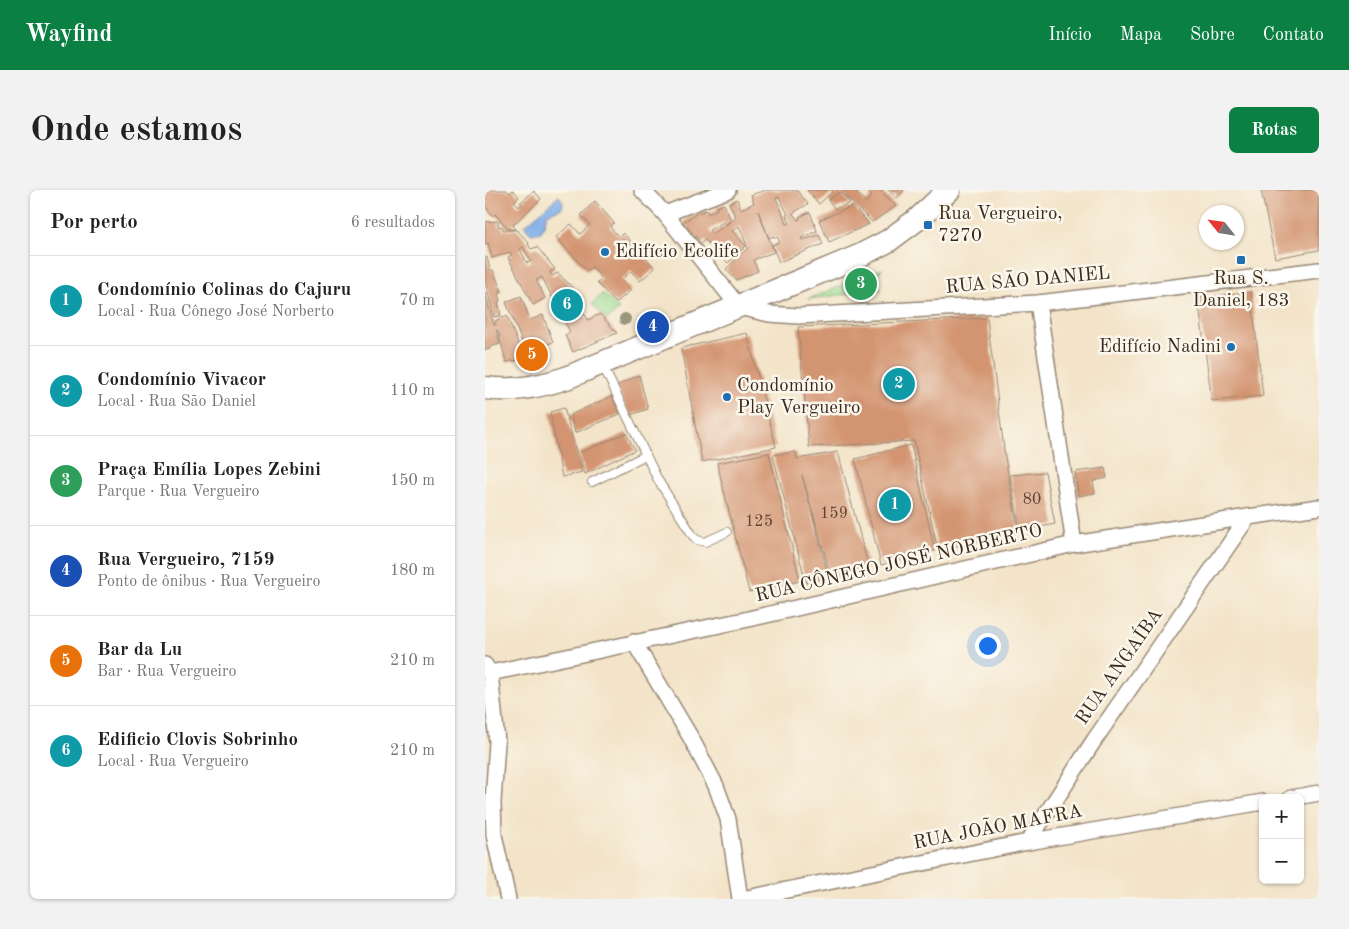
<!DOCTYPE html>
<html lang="pt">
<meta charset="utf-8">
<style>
:root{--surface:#fff;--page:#f2f2f2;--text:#222;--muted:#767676;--line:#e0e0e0;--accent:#0b8043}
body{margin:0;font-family:"Old Standard TT",serif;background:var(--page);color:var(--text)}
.controls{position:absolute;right:15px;bottom:15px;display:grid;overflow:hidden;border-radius:8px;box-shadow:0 1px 4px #0004}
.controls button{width:45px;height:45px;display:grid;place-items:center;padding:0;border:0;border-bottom:1px solid var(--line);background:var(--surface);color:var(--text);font:25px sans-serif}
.compass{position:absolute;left:714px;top:15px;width:45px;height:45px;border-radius:50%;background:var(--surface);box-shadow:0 1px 4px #0004;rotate:300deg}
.you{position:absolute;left:502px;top:455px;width:18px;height:18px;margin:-12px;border:4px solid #fff;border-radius:50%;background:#1a73e8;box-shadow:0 0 0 8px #1a73e833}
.badge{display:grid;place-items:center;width:32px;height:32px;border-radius:50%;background:var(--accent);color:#fff;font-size:16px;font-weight:700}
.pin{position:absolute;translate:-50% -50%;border:2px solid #fff;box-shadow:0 1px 5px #0006}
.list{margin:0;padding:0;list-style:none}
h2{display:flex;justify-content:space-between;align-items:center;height:65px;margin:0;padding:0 20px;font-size:21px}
h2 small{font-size:16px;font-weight:400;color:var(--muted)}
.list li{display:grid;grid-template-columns:32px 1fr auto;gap:15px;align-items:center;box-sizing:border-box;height:90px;padding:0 20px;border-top:1px solid var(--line)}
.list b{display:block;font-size:19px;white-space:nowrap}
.list p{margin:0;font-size:16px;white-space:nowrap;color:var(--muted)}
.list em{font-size:16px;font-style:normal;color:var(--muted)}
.map{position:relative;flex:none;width:834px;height:709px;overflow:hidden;border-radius:8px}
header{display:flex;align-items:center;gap:30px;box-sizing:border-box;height:70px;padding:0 25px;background:var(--accent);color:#fff}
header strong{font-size:24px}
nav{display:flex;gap:28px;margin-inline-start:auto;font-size:18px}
.intro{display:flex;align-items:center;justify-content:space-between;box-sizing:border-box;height:120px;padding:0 30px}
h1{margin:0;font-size:35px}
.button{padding:12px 22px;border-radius:8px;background:var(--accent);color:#fff;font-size:18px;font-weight:700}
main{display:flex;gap:30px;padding:0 30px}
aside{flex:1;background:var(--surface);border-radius:8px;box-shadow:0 1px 4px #0004}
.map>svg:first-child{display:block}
.green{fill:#99d88e;stroke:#6a8156}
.water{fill:#80afea;stroke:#5e6c84}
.building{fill:#d39471;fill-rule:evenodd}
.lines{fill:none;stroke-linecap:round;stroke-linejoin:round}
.lane-casing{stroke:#978774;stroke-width:10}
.street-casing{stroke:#978774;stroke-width:18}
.secondary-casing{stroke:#978774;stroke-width:25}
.lane{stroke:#fff;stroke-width:8}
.street{stroke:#fff;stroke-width:15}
.secondary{stroke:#fff;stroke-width:22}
.tree{fill:#9a967a}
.poi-dot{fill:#1f6fb2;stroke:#fbf7ec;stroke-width:2}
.labels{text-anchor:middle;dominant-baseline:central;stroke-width:5;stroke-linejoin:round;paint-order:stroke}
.number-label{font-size:16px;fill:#614433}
.poi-label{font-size:19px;fill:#3b2a1e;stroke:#fbf7ec;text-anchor:start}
.street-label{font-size:19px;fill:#3b2a1e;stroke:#fbf7ec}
</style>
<header>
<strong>Wayfind</strong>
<nav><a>Início</a><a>Mapa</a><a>Sobre</a><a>Contato</a></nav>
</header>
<div class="intro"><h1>Onde estamos</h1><a class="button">Rotas</a></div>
<main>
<aside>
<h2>Por perto<small>6 resultados</small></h2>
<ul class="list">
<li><span class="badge" style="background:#0f9aa8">1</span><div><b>Condomínio Colinas do Cajuru</b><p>Local · Rua Cônego José Norberto</p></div><em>70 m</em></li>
<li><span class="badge" style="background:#0f9aa8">2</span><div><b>Condomínio Vivacor</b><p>Local · Rua São Daniel</p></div><em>110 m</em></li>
<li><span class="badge" style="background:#2e9e5b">3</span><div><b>Praça Emília Lopes Zebini</b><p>Parque · Rua Vergueiro</p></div><em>150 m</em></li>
<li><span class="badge" style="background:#1a4fb4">4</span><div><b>Rua Vergueiro, 7159</b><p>Ponto de ônibus · Rua Vergueiro</p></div><em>180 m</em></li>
<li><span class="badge" style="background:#e8710a">5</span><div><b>Bar da Lu</b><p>Bar · Rua Vergueiro</p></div><em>210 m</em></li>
<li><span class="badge" style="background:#0f9aa8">6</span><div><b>Edificio Clovis Sobrinho</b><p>Local · Rua Vergueiro</p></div><em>210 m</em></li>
</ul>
</aside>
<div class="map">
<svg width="834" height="709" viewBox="0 0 834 709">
<rect width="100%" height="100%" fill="#fbf7ec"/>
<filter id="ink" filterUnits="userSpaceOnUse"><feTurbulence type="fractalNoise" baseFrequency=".02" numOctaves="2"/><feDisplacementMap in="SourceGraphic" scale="10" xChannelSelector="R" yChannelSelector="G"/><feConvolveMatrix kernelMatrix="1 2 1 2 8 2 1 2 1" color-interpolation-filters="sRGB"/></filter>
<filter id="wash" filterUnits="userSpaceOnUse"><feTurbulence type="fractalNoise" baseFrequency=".0096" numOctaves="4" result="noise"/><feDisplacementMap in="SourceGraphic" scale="20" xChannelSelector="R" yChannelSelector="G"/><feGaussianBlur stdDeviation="1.12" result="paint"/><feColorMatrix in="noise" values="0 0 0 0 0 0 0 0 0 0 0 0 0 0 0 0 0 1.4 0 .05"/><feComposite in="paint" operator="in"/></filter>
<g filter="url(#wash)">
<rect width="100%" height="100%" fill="#f3e4c9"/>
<g class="green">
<path d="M397,79C391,86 391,93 396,100L323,109Z"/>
<polygon points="118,103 134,119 122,130 107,114"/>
</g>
<polygon class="water" points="74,6 78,12 77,18 62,24 59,36 56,42 47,44 39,36"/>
<g id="blocks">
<g class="building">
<polygon points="0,0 22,0 24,3 28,0 34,7 29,11 34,17 37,14 35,13 49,1 56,9 28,35 31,39 23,39 10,24 8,26 0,16"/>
<path d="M280,0H312L323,14L308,23V24L313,30L315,29L314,27L325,22L332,41L316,48L317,50L334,45L338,54L294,72L287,55L295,52L292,47L290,48L289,46L284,48L273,21L289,62L268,70L273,81L251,90L241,79L263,58L254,36L247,41L261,56L243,73L220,50L216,53L198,32L209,25L221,20L223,24L232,19L231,17L239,14L246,30L240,35L239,32L224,40L227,44L251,28L244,13L252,9L256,19L269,13L266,5ZM294,7L303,24L301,25L305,33L302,34L291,8Z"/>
<polygon points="322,0 349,0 334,14"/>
<polygon points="357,0 369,0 381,12 387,6 380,0 395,0 411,16 387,32 357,3"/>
<polygon points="403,0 419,0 412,8"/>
<polygon points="776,0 834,0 834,60 790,68"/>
<polygon points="355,2 365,13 350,19 343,10"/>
<polygon points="110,11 129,33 125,37 134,47 138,43 170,78 155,91 146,81 136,90 146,100 131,113 112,93 117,89 107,77 102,81 71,47 86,34 95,44 105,35 96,25"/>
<polygon points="368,16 384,34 344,52 334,30"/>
<path d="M13,31V36L18,37V40H32L44,53L43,54L46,59L52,57L70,79L65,82L67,86L73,83L94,104L89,107L103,130L115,124L132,143L88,162L80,145L85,142L57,87L51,90L60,108L48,115L23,67L27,65L25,62L7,68L3,53L0,54V32ZM38,57L46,71L42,73L35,59Z"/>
<polygon points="2,67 5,80 8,80 17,102 13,103 15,111 13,112 16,126 9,127 0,91 0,68"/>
<polygon points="766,102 778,206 727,211 713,108"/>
<polygon points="0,103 9,135 11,134 10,131 22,126 39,169 21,172 13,140 11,140 15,154 5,157 5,159 0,160"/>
<polygon points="36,106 45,130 58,125 68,152 47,160 51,172 46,174 21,112"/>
<polygon points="502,128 520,267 533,340 453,361 429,251 324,257 313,137"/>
<polygon points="262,143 291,257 217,272 196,158"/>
<polygon points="154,185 163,219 145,225 131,196"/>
<polygon points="127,206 135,224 90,243 85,225"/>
<polygon points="79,218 97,282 77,287 65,222"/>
<polygon points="141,243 150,260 100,284 94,263"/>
<polygon points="426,255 450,361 396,375 370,269"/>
<polygon points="311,262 312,269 353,262 384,379 347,389 317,285 344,387 321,393 288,265"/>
<polygon points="284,263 315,391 264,402 232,273"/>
<polygon points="620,278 622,288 608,291 610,303 593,306 590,282"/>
<polygon points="560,282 570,334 535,341 525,285"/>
</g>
</g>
</g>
<g filter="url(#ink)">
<use href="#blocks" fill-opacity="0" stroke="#978774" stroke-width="1"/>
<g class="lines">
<g class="lane-casing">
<g id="lane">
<polyline points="118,176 173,290 208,346 212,350 220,352 242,342"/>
<polyline points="107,292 161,265"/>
</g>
</g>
<g class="street-casing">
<g id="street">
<polyline points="157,0 180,24 254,117 284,124 313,126 553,113 834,80"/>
<polyline points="180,24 243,0"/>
<polyline points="553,113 589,354"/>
<polyline points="149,452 206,548 231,596 243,629 255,709"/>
<polyline points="0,475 5,483 12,552 8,612 9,645 23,709"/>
<polyline points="5,483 259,430 589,354 763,327 834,317"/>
<polyline points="806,608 834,603"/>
<polyline points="543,652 610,549 763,327"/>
<polyline points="257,709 543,652 778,612"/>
</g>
</g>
<g class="secondary-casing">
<path id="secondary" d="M0,198C28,202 54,197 81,188L374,66L403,51L434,28L464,0"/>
</g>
<use href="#lane" class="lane"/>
<use href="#street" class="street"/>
<use href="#secondary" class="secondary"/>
</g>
<circle class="tree" cx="140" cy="129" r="6"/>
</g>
<g class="poi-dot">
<rect x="438" y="30" width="10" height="10" rx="2.5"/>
<circle cx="120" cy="62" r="5"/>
<rect x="751" y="65" width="10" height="10" rx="2.5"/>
<circle cx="746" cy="157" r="5"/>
<circle cx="242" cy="207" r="5"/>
</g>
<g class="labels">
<g class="number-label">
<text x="547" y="310">80</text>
<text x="349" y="324">159</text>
<text x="274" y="332">125</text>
</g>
<g class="poi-label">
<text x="453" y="24">Rua Vergueiro,<tspan x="453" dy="22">7270</tspan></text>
<text x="130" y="62">Edifício Ecolife</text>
<text x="756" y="89" text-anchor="middle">Rua S.<tspan x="756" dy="22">Daniel, 183</tspan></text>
<text x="736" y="157" text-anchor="end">Edifício Nadini</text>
<text x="252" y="196">Condomínio<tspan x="252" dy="22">Play Vergueiro</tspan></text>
</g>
<g class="street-label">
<text transform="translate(543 91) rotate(-5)">RUA SÃO DANIEL</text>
<text transform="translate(414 374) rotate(-13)">RUA CÔNEGO JOSÉ NORBERTO</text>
<text transform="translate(635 477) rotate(-55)">RUA ANGAÍBA</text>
<text transform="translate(513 638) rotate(-11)">RUA JOÃO MAFRA</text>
</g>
</g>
</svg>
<div class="controls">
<button>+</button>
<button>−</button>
</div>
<svg class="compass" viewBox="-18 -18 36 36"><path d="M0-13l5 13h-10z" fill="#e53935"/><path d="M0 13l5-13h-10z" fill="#767676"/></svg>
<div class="you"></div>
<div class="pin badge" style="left:410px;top:315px;background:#0f9aa8">1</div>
<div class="pin badge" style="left:414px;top:194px;background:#0f9aa8">2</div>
<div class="pin badge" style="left:376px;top:94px;background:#2e9e5b">3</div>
<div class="pin badge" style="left:168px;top:137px;background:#1a4fb4">4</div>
<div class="pin badge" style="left:47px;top:165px;background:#e8710a">5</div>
<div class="pin badge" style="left:82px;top:115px;background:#0f9aa8">6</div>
</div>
</main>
